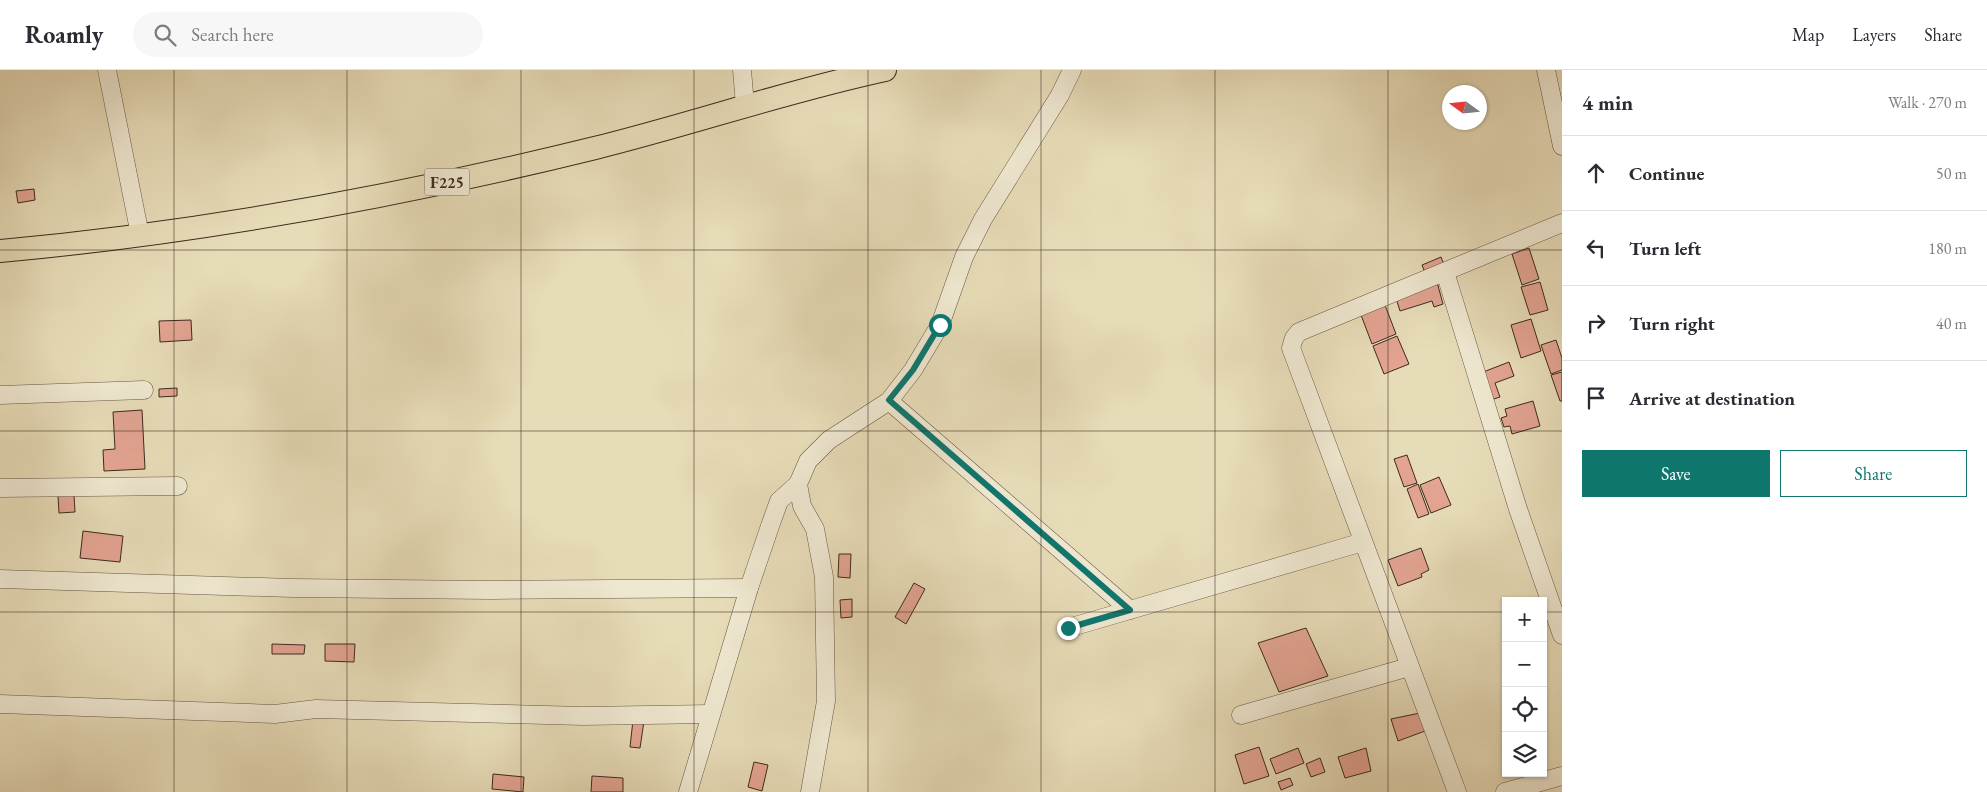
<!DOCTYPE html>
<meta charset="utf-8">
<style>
:root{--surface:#fff;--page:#f7f7f7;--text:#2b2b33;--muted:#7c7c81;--line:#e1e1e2;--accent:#0f766e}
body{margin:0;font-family:"EB Garamond",serif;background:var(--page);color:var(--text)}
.controls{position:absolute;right:15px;bottom:15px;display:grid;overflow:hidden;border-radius:0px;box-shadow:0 1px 4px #0004}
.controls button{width:45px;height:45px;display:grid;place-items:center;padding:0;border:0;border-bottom:1px solid var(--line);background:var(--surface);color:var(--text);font:25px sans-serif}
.compass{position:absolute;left:1442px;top:15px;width:45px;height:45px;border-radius:50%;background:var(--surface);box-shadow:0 1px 4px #0004;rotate:285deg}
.stop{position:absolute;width:15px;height:15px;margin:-11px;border:4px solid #0f766e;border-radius:50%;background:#fff}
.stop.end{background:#0f766e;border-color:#fff;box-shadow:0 1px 5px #0008}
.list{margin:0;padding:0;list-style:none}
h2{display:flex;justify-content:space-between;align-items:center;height:65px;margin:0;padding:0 20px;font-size:21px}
h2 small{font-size:16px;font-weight:400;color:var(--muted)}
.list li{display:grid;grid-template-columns:32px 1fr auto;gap:15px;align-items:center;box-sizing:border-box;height:75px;padding:0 20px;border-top:1px solid var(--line)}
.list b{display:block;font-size:19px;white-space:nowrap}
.list em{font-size:16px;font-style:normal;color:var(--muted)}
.actions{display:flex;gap:10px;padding:15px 20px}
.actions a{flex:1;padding:11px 0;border:1px solid var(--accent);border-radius:0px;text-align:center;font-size:18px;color:var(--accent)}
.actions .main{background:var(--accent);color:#fff}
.icon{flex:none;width:28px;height:28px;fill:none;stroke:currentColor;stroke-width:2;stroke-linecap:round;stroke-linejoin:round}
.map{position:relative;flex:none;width:1562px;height:722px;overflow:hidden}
header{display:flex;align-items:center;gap:30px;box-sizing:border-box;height:70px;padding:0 25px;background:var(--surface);border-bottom:1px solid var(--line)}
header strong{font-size:24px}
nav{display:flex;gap:28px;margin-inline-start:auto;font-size:18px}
.search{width:350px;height:45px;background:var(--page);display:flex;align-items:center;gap:12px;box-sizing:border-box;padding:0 18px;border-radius:28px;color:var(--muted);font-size:19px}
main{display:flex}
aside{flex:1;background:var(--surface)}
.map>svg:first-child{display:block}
.building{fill:#e3a492;stroke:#3d291d}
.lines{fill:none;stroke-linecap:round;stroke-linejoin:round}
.minor-casing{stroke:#685644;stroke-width:19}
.major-casing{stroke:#3d291d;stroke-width:24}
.minor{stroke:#efe8d1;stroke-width:18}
.major{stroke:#e7dcb8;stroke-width:22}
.route{stroke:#0f766e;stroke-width:6}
.grid{fill:none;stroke:#3d291d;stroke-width:1;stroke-opacity:0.55}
.labels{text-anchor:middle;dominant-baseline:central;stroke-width:4;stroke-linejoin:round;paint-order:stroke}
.shield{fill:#efe8d1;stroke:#726253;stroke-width:1}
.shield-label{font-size:16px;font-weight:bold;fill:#3d291d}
</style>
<header>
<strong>Roamly</strong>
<div class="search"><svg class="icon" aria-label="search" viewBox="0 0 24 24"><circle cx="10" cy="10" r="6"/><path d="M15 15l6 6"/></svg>Search here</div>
<nav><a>Map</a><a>Layers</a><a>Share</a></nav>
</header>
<main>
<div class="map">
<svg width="1562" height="722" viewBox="0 0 1562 722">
<rect width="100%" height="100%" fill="#e7dcb8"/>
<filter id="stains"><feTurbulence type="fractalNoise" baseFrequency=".004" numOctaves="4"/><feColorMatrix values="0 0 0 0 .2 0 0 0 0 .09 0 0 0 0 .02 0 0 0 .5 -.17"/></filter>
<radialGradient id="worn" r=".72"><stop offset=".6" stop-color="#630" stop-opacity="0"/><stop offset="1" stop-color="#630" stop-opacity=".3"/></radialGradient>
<g class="building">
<polygon points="34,119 35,130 18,133 16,121"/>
<polygon points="1529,178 1539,209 1522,215 1512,184"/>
<polygon points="1441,187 1445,197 1426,205 1422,195"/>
<polygon points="1437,212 1443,234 1434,237 1432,231 1400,241 1395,225"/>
<polygon points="1540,212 1548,240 1530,245 1521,217"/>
<polygon points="1385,235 1396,264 1372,274 1361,245"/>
<polygon points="1531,249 1541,281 1521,288 1511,255"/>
<polygon points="191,250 192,270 160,272 159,251"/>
<polygon points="1397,266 1409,294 1384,304 1373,276"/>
<polygon points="1556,270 1562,288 1562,300 1551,304 1541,275"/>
<polygon points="1509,292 1514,306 1495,313 1500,327 1488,331 1478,304"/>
<polygon points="1562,302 1562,331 1560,331 1551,305"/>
<polygon points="177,318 177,326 159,327 159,319"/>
<polygon points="1533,331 1540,356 1512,364 1510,356 1504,357 1501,348 1507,346 1505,339"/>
<polygon points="142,340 145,399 104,401 103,380 115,379 113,342"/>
<polygon points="1407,385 1417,413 1404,417 1394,389"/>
<polygon points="1439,407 1451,435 1431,443 1420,415"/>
<polygon points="1418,414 1429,444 1418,448 1407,419"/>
<polygon points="74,425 75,442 59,443 58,426"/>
<polygon points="83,461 123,466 120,492 80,488"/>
<polygon points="1421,478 1429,500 1421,504 1422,507 1398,516 1388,490"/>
<polygon points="839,484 851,484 850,508 838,507"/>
<polygon points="914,513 925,519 906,554 895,547"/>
<polygon points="852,529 852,547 841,548 840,530"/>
<polygon points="1306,558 1328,606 1279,622 1258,573"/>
<polygon points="272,574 305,575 304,584 272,584"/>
<polygon points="325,574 355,574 354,592 325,591"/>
<polygon points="1420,643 1425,661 1398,671 1391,649"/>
<polygon points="633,650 644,651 640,678 630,677"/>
<polygon points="1259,677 1269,706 1244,714 1235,685"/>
<polygon points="1298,678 1304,693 1276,704 1270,689"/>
<polygon points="1366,678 1371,701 1345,708 1338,687"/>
<polygon points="1320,688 1325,702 1311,707 1306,694"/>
<polygon points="754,692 768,695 762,721 748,717"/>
<polygon points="493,704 524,707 523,722 492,719"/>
<polygon points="592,706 623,708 623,722 591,722"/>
<polygon points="1290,708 1293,715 1281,720 1278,712"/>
</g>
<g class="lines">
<g class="minor-casing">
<g id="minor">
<polyline points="107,0 140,165"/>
<polyline points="742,0 745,35"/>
<polyline points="1546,0 1562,76"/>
<polyline points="1445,202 1518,439 1562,565"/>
<polyline points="0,325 144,320"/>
<polyline points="889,331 1130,540"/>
<polyline points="0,418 178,416"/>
<polyline points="0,509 292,518 491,520 749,518"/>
<polyline points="1068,558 1363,472"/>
<polyline points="0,634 275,644 316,639 583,646 711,644"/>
<polyline points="1241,645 1409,597"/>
<polyline points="688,722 749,518 770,456 779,431 798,414"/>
<polyline points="810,722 826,631 824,507 815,459 802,436 798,414 808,391 829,370 889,331 913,300 940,255 964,187 983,149 1060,25 1072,0"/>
<polyline points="1457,722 1291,278 1294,268 1299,262 1562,153"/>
<polyline points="1505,722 1562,706"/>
</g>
</g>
<g class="major-casing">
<path id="major" d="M0,181C200,163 400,126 595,78C692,54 787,21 885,0"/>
</g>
<use href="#minor" class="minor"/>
<use href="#major" class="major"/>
</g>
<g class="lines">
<polyline class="route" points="940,255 913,300 889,330 1130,540 1068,558"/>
</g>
<path class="grid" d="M174,0V722M347,0V722M521,0V722M694,0V722M868,0V722M1041,0V722M1215,0V722M1388,0V722M0,180H1562M0,361H1562M0,542H1506M1543,542H1562"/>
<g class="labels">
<rect class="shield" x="424.5" y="98.5" width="45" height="27" rx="4"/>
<g class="shield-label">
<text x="447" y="112">F225</text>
</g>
</g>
<rect width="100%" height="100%" filter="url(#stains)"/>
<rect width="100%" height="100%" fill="url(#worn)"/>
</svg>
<div class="controls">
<button>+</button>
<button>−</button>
<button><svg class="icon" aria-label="locate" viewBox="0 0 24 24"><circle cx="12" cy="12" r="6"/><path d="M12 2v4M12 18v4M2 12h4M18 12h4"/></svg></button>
<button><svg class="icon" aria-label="layers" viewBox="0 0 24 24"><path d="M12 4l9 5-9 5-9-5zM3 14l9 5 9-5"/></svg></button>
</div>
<svg class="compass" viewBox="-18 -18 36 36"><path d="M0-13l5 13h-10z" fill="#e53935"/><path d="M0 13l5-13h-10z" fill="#7c7c81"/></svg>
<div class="stop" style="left:940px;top:255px"></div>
<div class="stop end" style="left:1068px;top:558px"></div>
</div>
<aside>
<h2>4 min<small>Walk · 270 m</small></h2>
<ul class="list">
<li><svg class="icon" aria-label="ahead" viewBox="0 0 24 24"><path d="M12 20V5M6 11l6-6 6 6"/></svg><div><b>Continue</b></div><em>50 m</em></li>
<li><svg class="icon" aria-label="left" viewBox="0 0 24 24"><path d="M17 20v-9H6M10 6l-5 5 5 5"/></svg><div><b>Turn left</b></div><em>180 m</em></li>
<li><svg class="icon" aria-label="right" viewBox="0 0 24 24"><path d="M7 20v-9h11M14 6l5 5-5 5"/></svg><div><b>Turn right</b></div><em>40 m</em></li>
<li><svg class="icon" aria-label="arrive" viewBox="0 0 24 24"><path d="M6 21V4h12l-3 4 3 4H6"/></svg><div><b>Arrive at destination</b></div></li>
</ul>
<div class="actions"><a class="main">Save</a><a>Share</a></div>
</aside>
</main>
